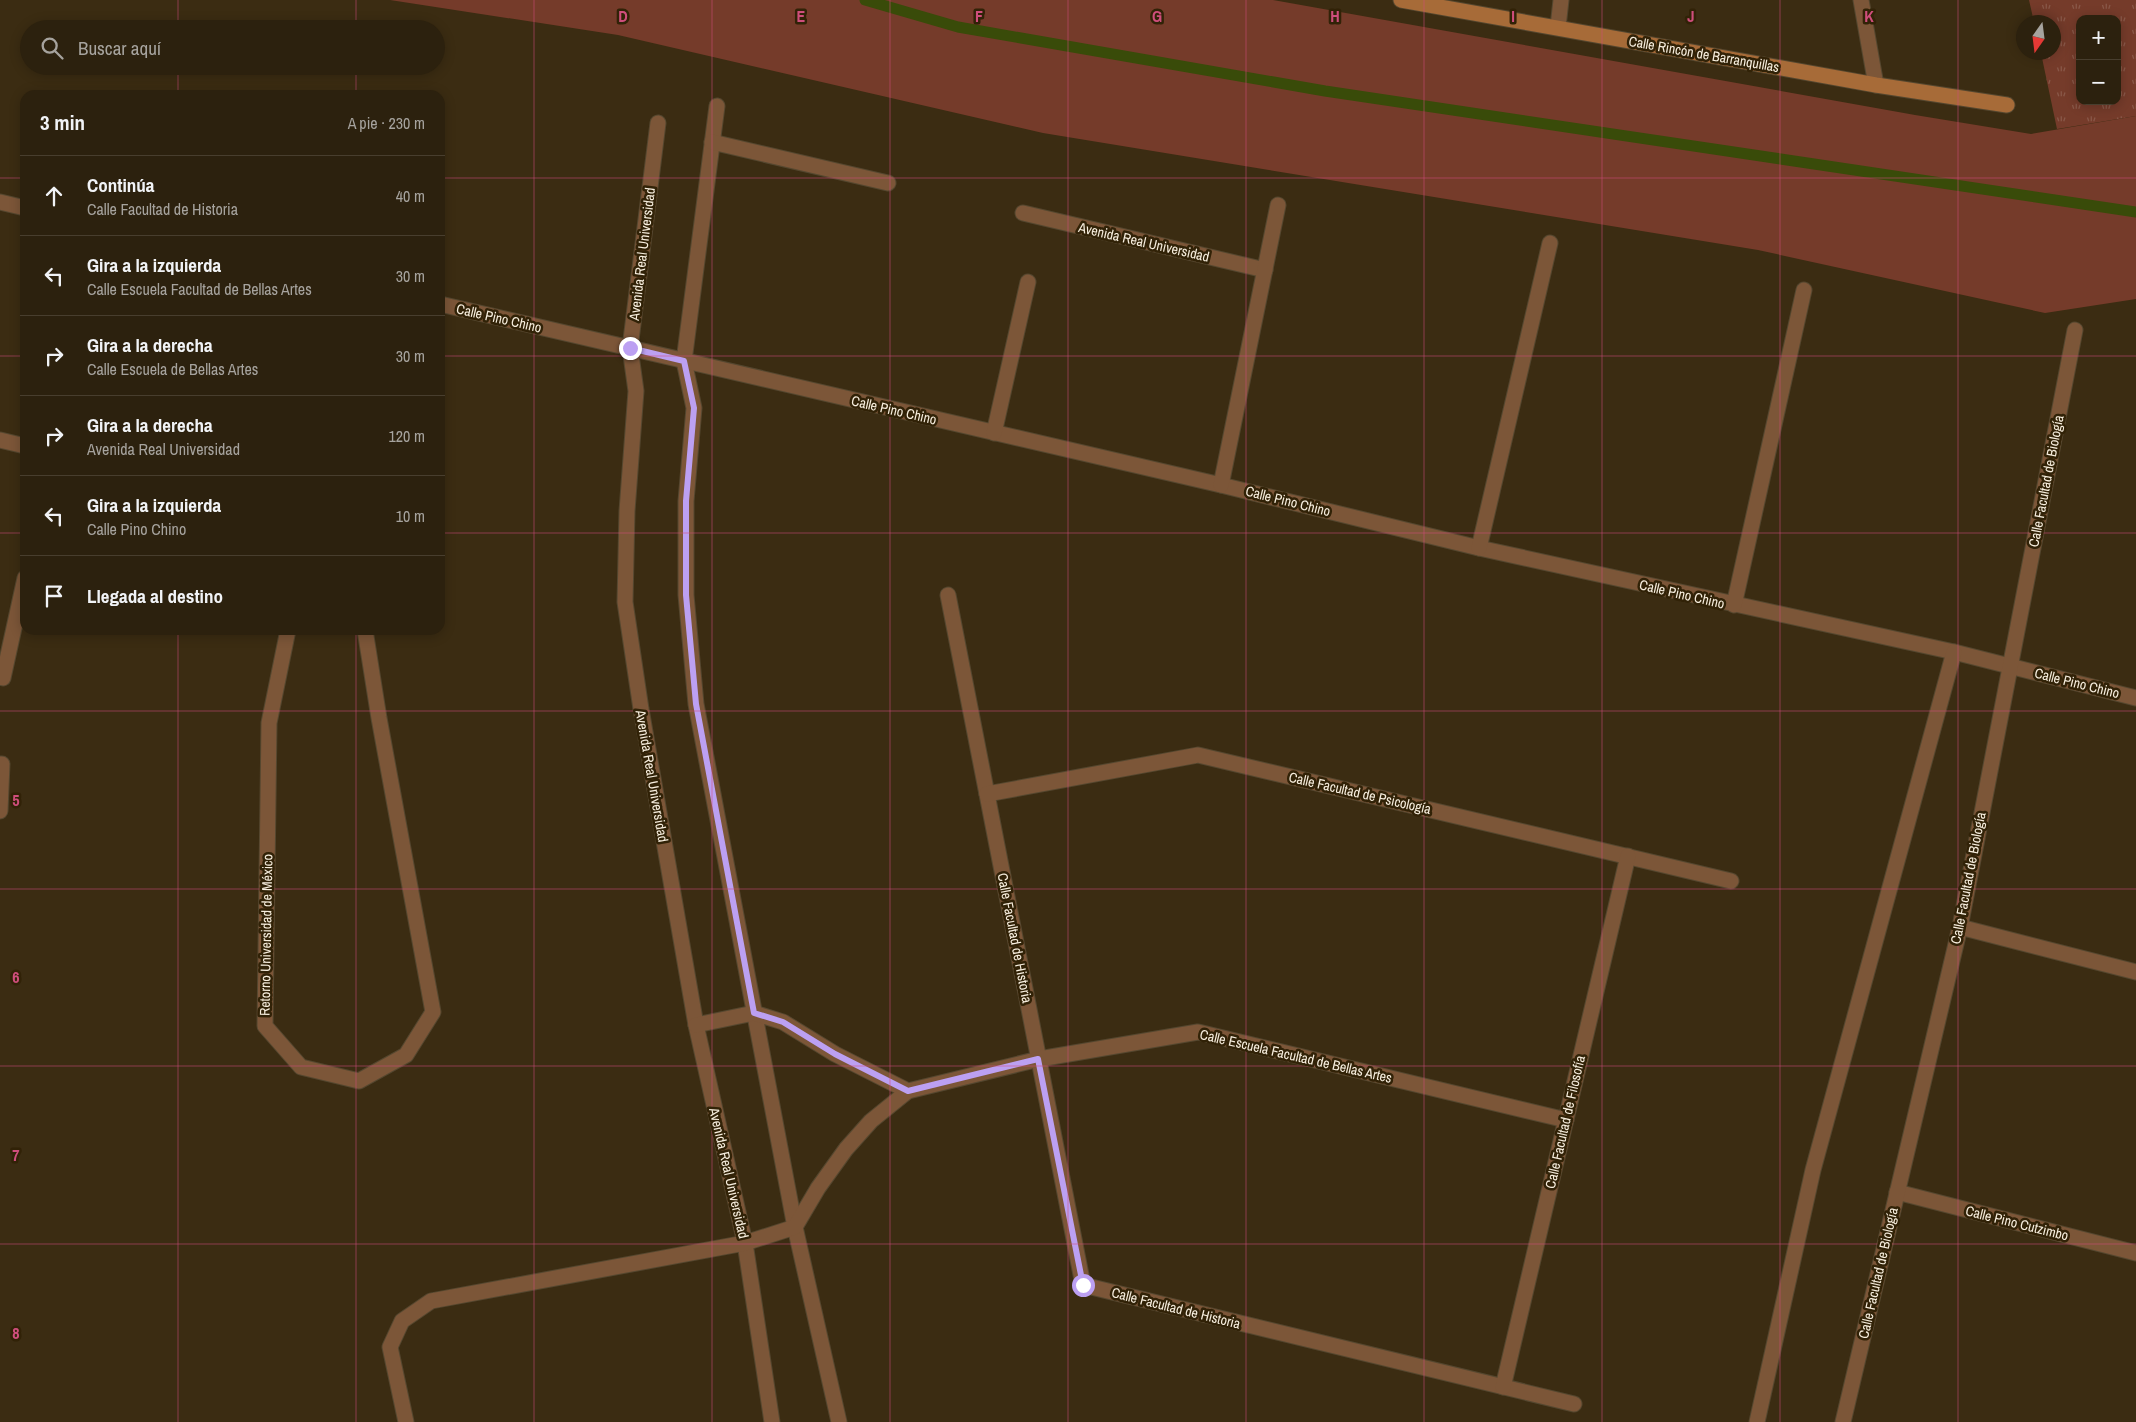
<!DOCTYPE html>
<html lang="es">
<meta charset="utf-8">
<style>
:root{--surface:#2c210e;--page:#382e1c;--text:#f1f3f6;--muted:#a6a39e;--line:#483e2e}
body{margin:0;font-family:"Archivo Narrow",sans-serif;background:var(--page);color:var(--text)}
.controls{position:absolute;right:15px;top:15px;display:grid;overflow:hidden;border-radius:10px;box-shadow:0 2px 12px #0003}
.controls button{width:45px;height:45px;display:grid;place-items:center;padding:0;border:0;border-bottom:1px solid var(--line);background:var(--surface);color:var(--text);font:25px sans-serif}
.compass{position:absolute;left:2016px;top:15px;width:45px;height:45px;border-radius:50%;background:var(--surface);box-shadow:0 2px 12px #0003;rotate:194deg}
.stop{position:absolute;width:15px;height:15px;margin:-11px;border:4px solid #bca0f2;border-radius:50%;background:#fff}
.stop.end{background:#bca0f2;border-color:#fff;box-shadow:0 1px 5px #0008}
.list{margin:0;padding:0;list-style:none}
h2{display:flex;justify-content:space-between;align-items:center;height:65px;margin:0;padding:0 20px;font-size:21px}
h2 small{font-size:16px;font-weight:400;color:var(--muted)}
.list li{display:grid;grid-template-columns:32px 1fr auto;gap:15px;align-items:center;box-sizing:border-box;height:80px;padding:0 20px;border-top:1px solid var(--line)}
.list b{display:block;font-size:19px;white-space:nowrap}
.list p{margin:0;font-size:16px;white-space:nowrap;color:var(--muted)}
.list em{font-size:16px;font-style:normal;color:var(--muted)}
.icon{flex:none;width:28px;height:28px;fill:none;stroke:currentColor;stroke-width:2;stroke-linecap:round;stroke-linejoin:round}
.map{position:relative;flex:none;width:2136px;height:1422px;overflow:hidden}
.search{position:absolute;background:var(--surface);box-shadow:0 2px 12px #0003;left:20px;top:20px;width:425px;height:55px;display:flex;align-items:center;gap:12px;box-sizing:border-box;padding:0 18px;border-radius:28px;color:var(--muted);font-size:19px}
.panel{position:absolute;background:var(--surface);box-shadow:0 2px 12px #0003;left:20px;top:90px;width:425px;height:545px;border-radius:15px}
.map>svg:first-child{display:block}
.grass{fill:url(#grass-tufts);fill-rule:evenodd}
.park{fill:#753b2a}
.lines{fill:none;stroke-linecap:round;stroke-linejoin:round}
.stream{stroke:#394b09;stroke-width:11}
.street-casing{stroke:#55472f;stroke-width:17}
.secondary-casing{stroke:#55472f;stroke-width:17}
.street{stroke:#7c5638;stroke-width:15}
.secondary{stroke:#a76b38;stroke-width:15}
.route{stroke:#bca0f2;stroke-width:6}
.grid{fill:none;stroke:#cf4e7c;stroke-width:1;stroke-opacity:0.55}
.labels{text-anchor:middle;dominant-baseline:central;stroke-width:5;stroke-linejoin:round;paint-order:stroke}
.street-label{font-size:14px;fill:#f7eede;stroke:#312207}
.grid-label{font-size:16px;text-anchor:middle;font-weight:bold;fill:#cf4e7c;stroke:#312207;stroke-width:5;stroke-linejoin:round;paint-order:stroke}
</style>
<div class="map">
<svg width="2136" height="1422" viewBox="0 0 2136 1422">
<defs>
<pattern id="grass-tufts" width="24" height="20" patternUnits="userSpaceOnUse" patternTransform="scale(1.25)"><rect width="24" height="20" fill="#753b2a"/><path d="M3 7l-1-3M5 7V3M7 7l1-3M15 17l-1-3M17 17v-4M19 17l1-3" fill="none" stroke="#895848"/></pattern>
</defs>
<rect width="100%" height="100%" fill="#3b2c12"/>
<path class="grass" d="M2029,0H2136V116L2057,129L2041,53L2054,52V22H2034ZM2080,19H2117V101H2080Z"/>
<polygon class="park" points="390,0 1273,0 1915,115 2031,134 2136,116 2136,299 2045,313 1758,250 1043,133 618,35"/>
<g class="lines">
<polyline class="stream" points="865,0 958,27 1325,91 2136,212"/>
<g class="street-casing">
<g id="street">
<polyline points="1861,0 1876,85"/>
<polyline points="1558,27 1561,0"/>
<polyline points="717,106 684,361 694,408 686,501 686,595 696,704 795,1227 839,1422"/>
<polyline points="658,123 630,348 636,391 627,511 625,602 641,709 696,1025 745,1243 772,1422"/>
<polyline points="712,142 888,183"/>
<polyline points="0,202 25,208"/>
<polyline points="1023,213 1265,270"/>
<polyline points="440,304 1221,485 1479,548 1954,652 2136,698"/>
<polyline points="994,433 1028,282"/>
<polyline points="0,440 25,446"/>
<polyline points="1221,485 1278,205"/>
<polyline points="1479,548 1550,243"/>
<polyline points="948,595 1083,1285 1574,1404"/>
<polyline points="1734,605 1804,290"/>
<polyline points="288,630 269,723 265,1026 301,1067 359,1081 406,1055 433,1012 379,718 365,630"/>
<polyline points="0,677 3,678 25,578"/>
<polyline points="0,764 2,764 0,811"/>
<polyline points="987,794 1198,755 1731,881"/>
<polyline points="1960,927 2136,972"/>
<polyline points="696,1025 754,1013 783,1022 835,1054 908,1091"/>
<polyline points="1897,1192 2136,1253"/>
<polyline points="1503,1387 1628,856"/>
<polyline points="406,1422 390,1347 402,1321 431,1301 745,1243 795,1227 818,1188 846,1149 871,1121 908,1091 1039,1059 1198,1032 1566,1120"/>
<polyline points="1757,1422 1813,1170 1954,652"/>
<polyline points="1843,1422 1960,927 2075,330"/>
</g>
</g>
<g class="secondary-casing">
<polyline id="secondary" points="1401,0 1876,85 2007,105"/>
</g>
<use href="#street" class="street"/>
<use href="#secondary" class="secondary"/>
</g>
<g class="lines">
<polyline class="route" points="630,348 684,361 694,408 686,501 686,595 696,704 754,1013 783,1022 835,1054 908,1091 1038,1059 1083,1285"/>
</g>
<path class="grid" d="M178,0V29M356,0V29M534,0V1422M712,0V1422M890,0V1422M1068,0V1422M1246,0V1422M1424,0V1422M1602,0V1422M1780,0V1422M1958,0V1422M178,66V95M356,66V95M0,178H25M440,178H2136M0,356H25M440,356H2136M0,533H25M440,533H2136M178,630V1422M356,630V1422M0,711H2136M0,889H2136M0,1066H2136M0,1244H2136"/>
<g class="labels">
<g class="street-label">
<text transform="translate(1704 54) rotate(10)">Calle Rincón de Barranquillas</text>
<text transform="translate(1144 242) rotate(13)">Avenida Real Universidad</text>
<text transform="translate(642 254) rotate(-83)">Avenida Real Universidad</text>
<text transform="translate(499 318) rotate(13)">Calle Pino Chino</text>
<text transform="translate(894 410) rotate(13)">Calle Pino Chino</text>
<text transform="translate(2046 481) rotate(-79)">Calle Facultad de Biología</text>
<text transform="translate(1288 501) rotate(14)">Calle Pino Chino</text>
<text transform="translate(1682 594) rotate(13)">Calle Pino Chino</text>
<text transform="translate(2077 683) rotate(14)">Calle Pino Chino</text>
<text transform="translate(652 776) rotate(80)">Avenida Real Universidad</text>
<text transform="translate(1360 793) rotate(13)">Calle Facultad de Psicología</text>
<text transform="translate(1968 878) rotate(-79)">Calle Facultad de Biología</text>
<text transform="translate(266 935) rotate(-89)">Retorno Universidad de México</text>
<text transform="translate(1015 938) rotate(79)">Calle Facultad de Historia</text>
<text transform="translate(1296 1056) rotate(13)">Calle Escuela Facultad de Bellas Artes</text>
<text transform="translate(1565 1122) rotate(-77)">Calle Facultad de Filosofía</text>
<text transform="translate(729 1173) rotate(77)">Avenida Real Universidad</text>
<text transform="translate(2017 1223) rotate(14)">Calle Pino Cutzimbo</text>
<text transform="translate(1878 1273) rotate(-77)">Calle Facultad de Biología</text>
<text transform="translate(1176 1308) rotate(14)">Calle Facultad de Historia</text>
</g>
</g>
<g class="grid-label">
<text x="623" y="22">D</text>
<text x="801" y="22">E</text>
<text x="979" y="22">F</text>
<text x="1157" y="22">G</text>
<text x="1335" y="22">H</text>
<text x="1513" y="22">I</text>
<text x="1691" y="22">J</text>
<text x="1869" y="22">K</text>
<text x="16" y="806">5</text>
<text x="16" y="983">6</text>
<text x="16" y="1161">7</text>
<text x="16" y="1339">8</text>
</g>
</svg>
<div class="controls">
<button>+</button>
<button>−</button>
</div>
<svg class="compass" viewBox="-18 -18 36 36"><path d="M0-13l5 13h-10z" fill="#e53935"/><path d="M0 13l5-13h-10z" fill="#a6a39e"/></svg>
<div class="stop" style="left:1083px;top:1285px"></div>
<div class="stop end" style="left:630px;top:348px"></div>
<div class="search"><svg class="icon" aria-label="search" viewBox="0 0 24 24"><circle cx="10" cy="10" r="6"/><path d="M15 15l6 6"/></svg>Buscar aquí</div>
<section class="panel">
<h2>3 min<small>A pie · 230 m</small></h2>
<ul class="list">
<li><svg class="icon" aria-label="ahead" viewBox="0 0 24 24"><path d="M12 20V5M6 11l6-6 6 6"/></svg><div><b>Continúa</b><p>Calle Facultad de Historia</p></div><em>40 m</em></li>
<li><svg class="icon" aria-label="left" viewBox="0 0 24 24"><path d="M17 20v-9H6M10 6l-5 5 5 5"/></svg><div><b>Gira a la izquierda</b><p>Calle Escuela Facultad de Bellas Artes</p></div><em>30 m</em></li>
<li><svg class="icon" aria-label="right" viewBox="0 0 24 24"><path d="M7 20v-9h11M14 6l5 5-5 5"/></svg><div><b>Gira a la derecha</b><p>Calle Escuela de Bellas Artes</p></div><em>30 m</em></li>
<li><svg class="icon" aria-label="right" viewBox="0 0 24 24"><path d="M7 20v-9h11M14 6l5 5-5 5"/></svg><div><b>Gira a la derecha</b><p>Avenida Real Universidad</p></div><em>120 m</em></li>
<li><svg class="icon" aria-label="left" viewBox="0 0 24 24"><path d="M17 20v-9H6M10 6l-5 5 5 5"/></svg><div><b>Gira a la izquierda</b><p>Calle Pino Chino</p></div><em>10 m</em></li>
<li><svg class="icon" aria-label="arrive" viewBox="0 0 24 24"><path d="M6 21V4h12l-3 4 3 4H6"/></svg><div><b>Llegada al destino</b></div></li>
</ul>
</section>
</div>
